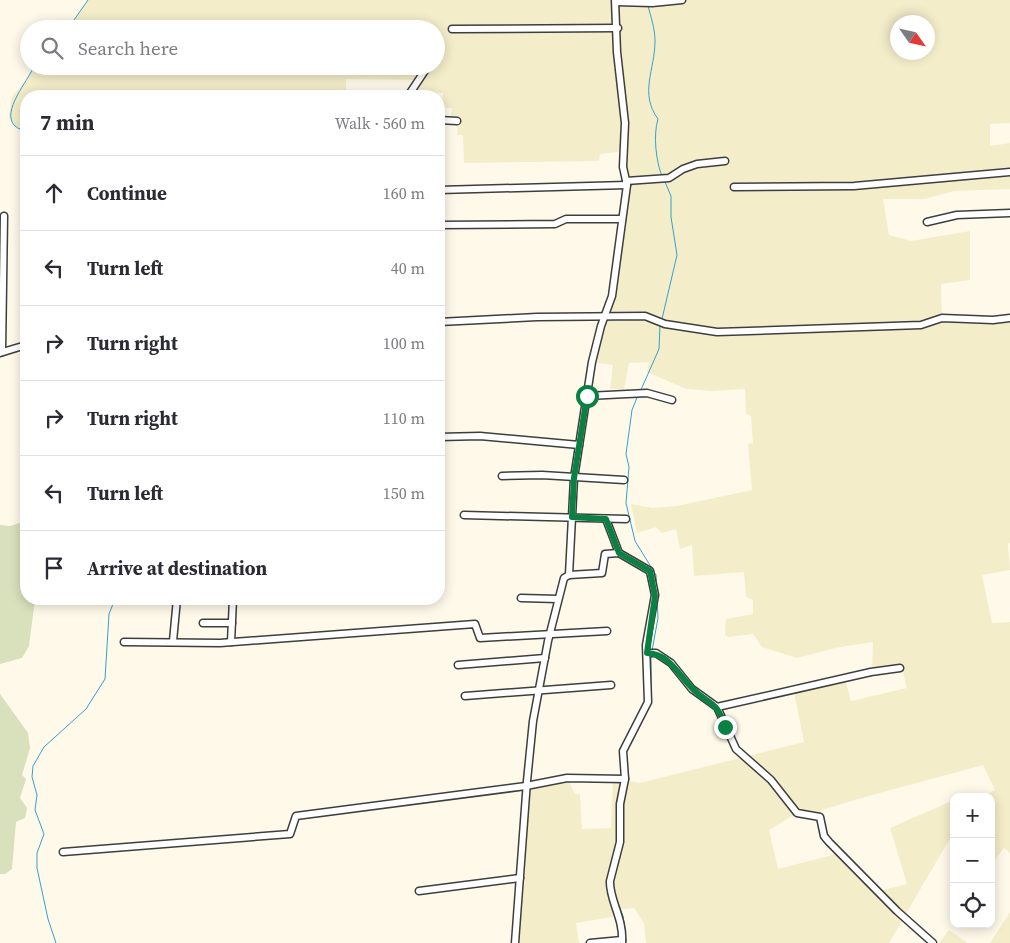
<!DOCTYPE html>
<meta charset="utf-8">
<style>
:root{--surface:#fff;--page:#f2f2f3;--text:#2b2b33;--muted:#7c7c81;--line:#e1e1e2}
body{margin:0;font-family:"Source Serif 4",serif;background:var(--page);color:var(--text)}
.controls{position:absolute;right:15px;bottom:15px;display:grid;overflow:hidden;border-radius:10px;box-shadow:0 2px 12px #0003}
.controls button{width:45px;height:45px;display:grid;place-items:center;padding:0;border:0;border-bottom:1px solid var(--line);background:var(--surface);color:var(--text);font:25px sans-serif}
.compass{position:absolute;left:890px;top:15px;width:45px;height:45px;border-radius:50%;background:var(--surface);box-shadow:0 2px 12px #0003;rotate:124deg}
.stop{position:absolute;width:15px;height:15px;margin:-11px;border:4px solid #0b8043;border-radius:50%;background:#fff}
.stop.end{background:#0b8043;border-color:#fff;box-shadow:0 1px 5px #0008}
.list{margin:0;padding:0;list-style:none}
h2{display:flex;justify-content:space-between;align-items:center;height:65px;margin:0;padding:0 20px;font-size:21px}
h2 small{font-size:16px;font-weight:400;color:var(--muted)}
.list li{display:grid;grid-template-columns:32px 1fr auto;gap:15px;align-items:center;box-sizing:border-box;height:75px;padding:0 20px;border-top:1px solid var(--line)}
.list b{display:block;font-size:19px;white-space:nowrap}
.list em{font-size:16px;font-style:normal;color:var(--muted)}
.icon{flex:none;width:28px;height:28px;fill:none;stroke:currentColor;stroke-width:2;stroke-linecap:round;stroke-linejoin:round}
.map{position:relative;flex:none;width:1010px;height:943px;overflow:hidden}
.search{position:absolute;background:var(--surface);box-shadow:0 2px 12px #0003;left:20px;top:20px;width:425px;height:55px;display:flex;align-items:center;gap:12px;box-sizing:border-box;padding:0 18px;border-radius:28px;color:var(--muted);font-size:19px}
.panel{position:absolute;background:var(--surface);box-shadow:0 2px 12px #0003;left:20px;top:90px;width:425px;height:515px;border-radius:20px}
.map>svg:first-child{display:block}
.farmland{fill:#f4edca;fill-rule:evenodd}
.cemetery{fill:#d8e0bc}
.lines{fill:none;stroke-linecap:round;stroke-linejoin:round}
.stream{stroke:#34a1ce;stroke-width:1}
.minor-casing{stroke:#3e3e3e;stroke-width:9}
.minor{stroke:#fff;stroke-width:6}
.route{stroke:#0b8043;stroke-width:6}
</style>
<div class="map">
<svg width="1010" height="943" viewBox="0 0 1010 943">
<rect width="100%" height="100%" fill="#fff9ea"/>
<g class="farmland">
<path d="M88,0H1010V123L990,124V146L1010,143V189L954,191L925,199H883L889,235L911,241L970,231V280L941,284L942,318H1010V543L1008,544L1010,570L982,575L992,623L1010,622V853L1004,848L991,865V797H981L995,790L983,765L865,797L822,810L817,816L797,813L769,830L778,869L840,853L879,891L907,884L890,828L954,800V843L949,840L889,943H646L644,923L634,908L622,909L612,917L576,923L579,943H515L526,786L567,778L575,794H580L582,829L611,828L613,783L625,780L640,783L804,742L794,692L845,679L851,701L907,688L901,665L872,669L873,642L835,648L797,658L762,647L753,634L728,637L725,635L726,619L753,614V600L746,597L744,572L694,576L692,545L680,549L676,529L662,533L656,527L637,533L631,504L652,508L677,506L752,490L748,444L753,443L751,416L746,414L745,389L712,391L686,389L647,372L649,362L629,363L624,389H610L613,365L592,362L606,316L627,185L625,151L600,154L599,161L464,163L463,135H457L458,122H450L452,108H442L443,93L416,92L418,80L346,79V96H26V131L15,126L9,117L11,102L13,95L28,79L34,66H436V29H63L74,20ZM898,22H928V52H898Z"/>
<polygon points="1010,912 1010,943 990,943"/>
<polygon points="949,930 968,943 939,943"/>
</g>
<g class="cemetery">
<polygon points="26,521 26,599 35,599 29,646 22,658 0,664 0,525 10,526"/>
<polygon points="0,694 28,733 30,748 22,775 26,779 20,798 27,808 25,818 16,822 12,869 5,874 0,874"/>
</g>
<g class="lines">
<g class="stream">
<path d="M648,6C651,17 655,29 655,41C655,70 639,93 658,119C653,135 656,162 662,176"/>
<polyline points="63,29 74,20 88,0"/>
<path d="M26,131C23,130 18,129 15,126C0,112 29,80 34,66"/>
<polyline points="662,319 677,255 671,217 671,196 665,182"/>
<polyline points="640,392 659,349 660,325"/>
<polyline points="638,395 632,410 626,454 629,467 626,503 635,541 656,575 658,618 652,651"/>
<polyline points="651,655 651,698"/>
<polyline points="616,898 623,916 625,930"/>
<polyline points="56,943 48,919 37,868 37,853 44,834 35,810 37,795 32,777 33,766 44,747 86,709 105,679 109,614 115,599"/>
</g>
<g class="minor-casing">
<g id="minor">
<polyline points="616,2 652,3 682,0"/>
<polyline points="452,29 618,28"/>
<polyline points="408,96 428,66"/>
<polyline points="439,120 457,121"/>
<polyline points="626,181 669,178 683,169 697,164 725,161"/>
<polyline points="734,187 854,186 1010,172"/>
<polyline points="439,190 627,185"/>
<polyline points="927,222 957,215 1010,213"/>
<polyline points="439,225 555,224 566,219 622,219"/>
<polyline points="439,322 537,317 645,316 665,324 717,332 921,325 942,318 993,320 1010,318"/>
<polyline points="2,352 4,216"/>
<polyline points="0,353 26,345"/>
<polyline points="587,396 647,393 672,400"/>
<polyline points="439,437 480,436 579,445"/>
<polyline points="502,476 542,475 624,480"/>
<polyline points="464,515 626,519"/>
<path d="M606,519L619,553L650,571L655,595L646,645L648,702L623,751L625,779L620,804V842L610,881C609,900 624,918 622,943"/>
<polyline points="569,575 602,573 605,554 619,553"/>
<polyline points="521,598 558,599"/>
<polyline points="203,623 232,623"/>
<polyline points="173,641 177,599"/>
<polyline points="124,642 220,643 475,624 480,638 607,631"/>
<polyline points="231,642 233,599"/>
<polyline points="647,653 656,653 671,663 692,689 717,707 736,749 771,780 797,813 820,817 824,836 829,842 897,911 933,943"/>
<polyline points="458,665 545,658"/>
<polyline points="465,696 611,685"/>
<polyline points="717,707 871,672 900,668"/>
<polyline points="63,852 290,834 296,816 526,786 567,778 625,779"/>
<polyline points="419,891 520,878"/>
<polyline points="515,943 527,781 533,721 548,641 564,578 569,575 574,478 592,362 601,326 612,296 627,185 623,167 625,123 617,52 615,0"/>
<polyline points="590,943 622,940"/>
</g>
</g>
<use href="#minor" class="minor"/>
</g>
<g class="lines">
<path class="route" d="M587,396L574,478L572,517L606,519L619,553L650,571L655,596L647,653C669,654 677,673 691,687C707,705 717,699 725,727"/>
</g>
</svg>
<div class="controls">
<button>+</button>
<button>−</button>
<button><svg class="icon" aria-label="locate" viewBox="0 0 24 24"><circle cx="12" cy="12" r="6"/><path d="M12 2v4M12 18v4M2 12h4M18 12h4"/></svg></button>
</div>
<svg class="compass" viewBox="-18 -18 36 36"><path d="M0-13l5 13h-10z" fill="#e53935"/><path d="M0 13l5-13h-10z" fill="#7c7c81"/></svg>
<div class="stop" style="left:587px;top:396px"></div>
<div class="stop end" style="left:725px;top:727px"></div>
<div class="search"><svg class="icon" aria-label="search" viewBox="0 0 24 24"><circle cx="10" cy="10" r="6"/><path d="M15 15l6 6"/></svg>Search here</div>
<section class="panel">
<h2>7 min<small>Walk · 560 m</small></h2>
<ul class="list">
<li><svg class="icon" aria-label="ahead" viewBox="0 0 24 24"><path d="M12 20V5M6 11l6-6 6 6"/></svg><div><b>Continue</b></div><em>160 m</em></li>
<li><svg class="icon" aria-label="left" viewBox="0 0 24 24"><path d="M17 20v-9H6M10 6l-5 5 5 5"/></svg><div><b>Turn left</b></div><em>40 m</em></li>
<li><svg class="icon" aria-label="right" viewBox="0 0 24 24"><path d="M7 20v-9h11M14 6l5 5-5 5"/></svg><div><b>Turn right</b></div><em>100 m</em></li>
<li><svg class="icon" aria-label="right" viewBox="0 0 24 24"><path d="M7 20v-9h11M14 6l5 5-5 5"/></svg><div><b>Turn right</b></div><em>110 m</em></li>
<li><svg class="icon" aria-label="left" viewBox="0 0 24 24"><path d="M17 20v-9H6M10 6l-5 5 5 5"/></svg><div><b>Turn left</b></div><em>150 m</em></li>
<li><svg class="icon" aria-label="arrive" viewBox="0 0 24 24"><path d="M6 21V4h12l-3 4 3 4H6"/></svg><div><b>Arrive at destination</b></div></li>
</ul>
</section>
</div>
